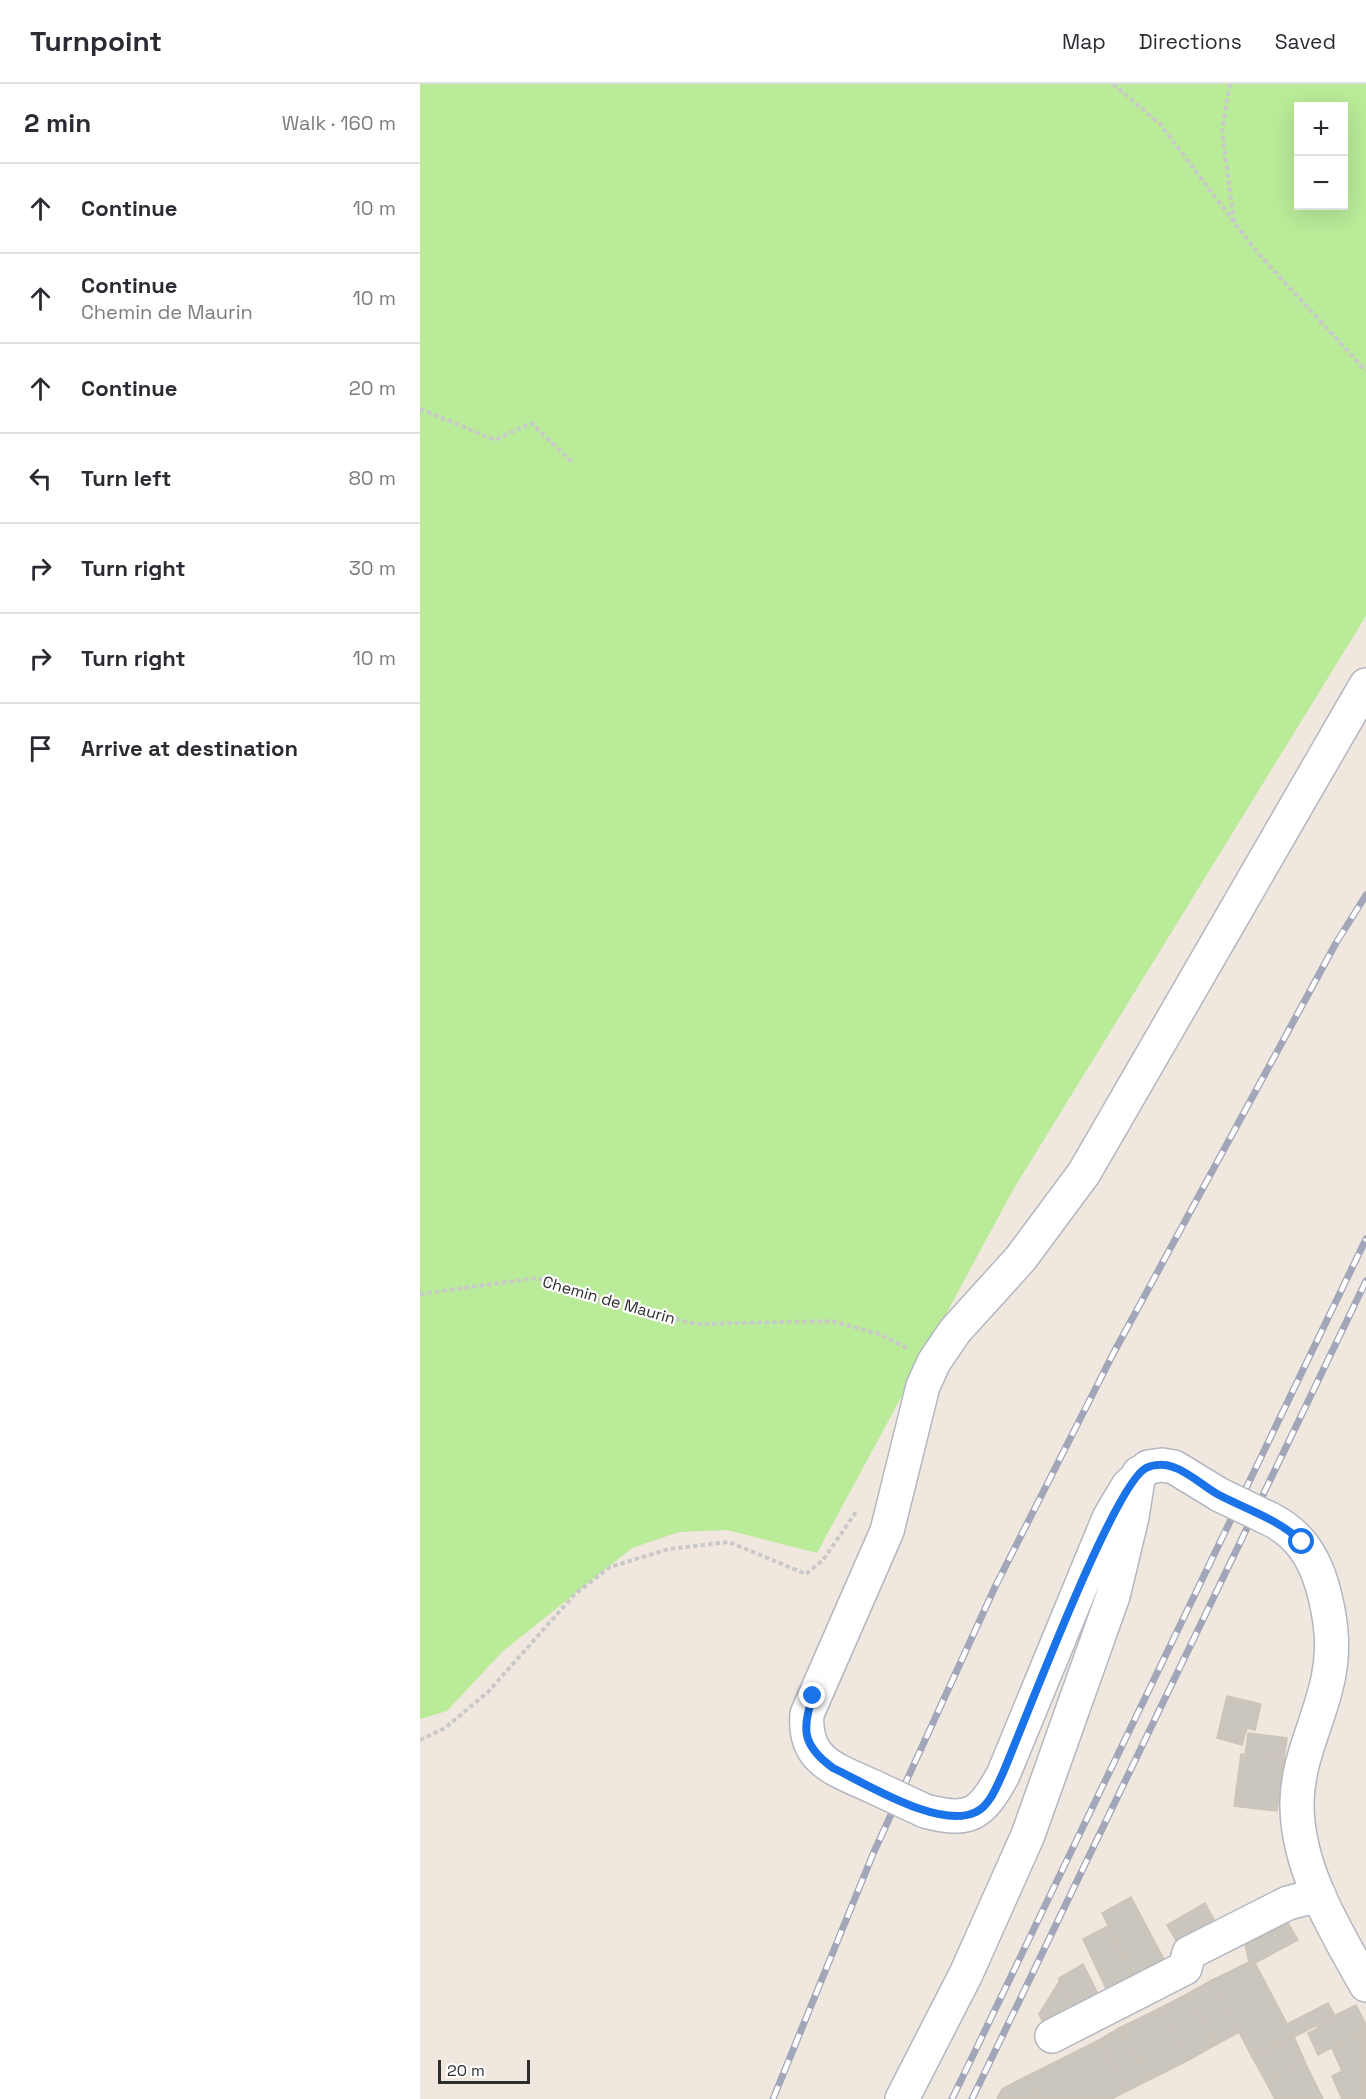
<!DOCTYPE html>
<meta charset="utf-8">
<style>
:root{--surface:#fff;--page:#f2f2f3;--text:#2b2b33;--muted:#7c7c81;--line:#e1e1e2}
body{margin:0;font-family:"Space Grotesk",sans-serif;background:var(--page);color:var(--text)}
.controls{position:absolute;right:18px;top:18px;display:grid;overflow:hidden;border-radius:0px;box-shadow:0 6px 24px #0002}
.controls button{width:54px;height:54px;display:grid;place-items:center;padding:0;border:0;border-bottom:2px solid var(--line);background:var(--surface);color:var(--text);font:30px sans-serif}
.scale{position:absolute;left:18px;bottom:15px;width:92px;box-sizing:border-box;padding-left:6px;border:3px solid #2e2e2e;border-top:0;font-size:16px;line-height:21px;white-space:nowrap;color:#2e2e2e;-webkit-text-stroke:4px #fff;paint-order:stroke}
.stop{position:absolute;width:18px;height:18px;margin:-14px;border:4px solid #1a73e8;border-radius:50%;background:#fff}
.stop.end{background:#1a73e8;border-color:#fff;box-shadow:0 2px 6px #0008}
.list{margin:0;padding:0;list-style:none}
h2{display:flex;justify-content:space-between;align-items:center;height:78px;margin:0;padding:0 24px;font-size:26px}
h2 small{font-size:20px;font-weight:400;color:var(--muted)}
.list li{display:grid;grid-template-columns:39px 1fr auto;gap:18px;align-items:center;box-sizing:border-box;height:90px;padding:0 24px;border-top:2px solid var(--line)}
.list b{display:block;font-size:22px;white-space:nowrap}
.list p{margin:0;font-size:20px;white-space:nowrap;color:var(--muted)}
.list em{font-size:20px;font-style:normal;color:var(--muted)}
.icon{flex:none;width:33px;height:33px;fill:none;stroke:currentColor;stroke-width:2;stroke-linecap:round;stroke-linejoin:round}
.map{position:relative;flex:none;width:946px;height:2015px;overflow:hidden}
header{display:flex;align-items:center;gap:36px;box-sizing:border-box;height:84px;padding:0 30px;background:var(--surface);border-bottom:2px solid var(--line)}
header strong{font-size:28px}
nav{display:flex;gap:33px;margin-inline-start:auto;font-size:21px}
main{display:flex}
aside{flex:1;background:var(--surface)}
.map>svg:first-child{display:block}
.green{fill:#b9eb98;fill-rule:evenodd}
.building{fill:#cbc6bd;stroke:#ccc4b8;stroke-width:1.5}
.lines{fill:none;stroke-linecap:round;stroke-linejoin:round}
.minor-casing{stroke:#b3b7c2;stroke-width:36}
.path{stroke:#c9c9c9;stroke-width:4;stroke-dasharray:4.5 3;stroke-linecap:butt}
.minor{stroke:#fff;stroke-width:33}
.rail-casing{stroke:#a1a6b9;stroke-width:7}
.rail{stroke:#fff;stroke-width:4.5;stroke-dasharray:14;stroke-linecap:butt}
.minor-bridge-casing{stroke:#b3b7c2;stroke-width:36;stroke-linecap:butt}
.minor-bridge{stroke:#fff;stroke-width:33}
.route{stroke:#1a73e8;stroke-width:8}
.labels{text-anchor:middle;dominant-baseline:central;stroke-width:4.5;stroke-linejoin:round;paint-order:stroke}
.street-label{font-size:16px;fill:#2e2e2e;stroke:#fff}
</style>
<header>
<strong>Turnpoint</strong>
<nav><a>Map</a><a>Directions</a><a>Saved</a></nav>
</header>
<main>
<aside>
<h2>2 min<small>Walk · 160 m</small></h2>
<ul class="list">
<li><svg class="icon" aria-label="ahead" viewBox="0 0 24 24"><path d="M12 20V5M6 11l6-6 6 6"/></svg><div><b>Continue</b></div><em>10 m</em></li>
<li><svg class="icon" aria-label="ahead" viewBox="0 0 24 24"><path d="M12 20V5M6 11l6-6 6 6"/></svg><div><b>Continue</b><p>Chemin de Maurin</p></div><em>10 m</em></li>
<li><svg class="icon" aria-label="ahead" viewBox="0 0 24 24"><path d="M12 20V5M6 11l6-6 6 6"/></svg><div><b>Continue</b></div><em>20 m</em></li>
<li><svg class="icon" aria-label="left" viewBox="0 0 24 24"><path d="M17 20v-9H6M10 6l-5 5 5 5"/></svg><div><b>Turn left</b></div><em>80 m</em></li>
<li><svg class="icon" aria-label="right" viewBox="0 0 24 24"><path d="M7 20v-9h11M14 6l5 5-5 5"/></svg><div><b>Turn right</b></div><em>30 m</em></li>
<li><svg class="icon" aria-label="right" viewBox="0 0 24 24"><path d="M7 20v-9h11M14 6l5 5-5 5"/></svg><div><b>Turn right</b></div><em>10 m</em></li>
<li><svg class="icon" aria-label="arrive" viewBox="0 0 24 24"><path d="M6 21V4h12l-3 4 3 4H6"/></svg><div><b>Arrive at destination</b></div></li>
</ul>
</aside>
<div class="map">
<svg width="946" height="2015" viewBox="0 0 946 2015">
<rect width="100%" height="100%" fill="#f0e8df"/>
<path class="green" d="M0,0H946V532L593,1106L397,1469L307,1446L259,1448L212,1464L82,1568L27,1627L0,1635ZM878,22H924V122H878Z"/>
<g class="building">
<polygon points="807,1612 841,1620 835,1646 827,1644 822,1661 797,1654"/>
<polygon points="828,1649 867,1654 864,1676 825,1671"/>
<polygon points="821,1670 864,1676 857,1727 814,1722"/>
<polygon points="711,1813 748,1883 717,1899 682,1829"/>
<polygon points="785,1819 795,1837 757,1858 747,1841"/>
<polygon points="868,1839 878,1856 835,1879 829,1878 825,1861"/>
<polygon points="688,1842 717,1899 690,1913 663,1855"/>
<polygon points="829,1878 835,1879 874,1953 832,1973 792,1896"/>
<polygon points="663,1880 682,1918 657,1931 639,1894"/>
<polygon points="639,1894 657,1931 624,1940 619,1930 639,1898"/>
<polygon points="792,1896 820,1948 797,1960 767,1910"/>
<polygon points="767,1910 797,1960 769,1976 740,1924"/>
<polygon points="908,1919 915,1932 874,1953 867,1940"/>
<polygon points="936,1921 946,1940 946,1946 898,1971 888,1949 898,1944 896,1941"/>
<polygon points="740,1924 769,1976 731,1995 699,1944"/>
<polygon points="699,1944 731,1995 707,2007 679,1956"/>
<polygon points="946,1946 946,2006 930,2015 922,2015 912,1992 922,1987 912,1964"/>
<polygon points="874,1953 885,1978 846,1998 832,1973"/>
<polygon points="679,1956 707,2007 692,2015 620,2015 607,1992"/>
<polygon points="885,1978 903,2015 855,2015 846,1998"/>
<polygon points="607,1992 620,2015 577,2015 582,2005"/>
<polygon points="946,2006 946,2015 930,2015"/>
</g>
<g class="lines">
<g class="minor-casing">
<g id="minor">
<path d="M850,1435C878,1449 893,1471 902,1501C911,1533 915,1562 908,1595C899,1639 876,1677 877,1723C878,1787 916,1847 946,1901"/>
<path d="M456,1704C418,1686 383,1679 387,1630L467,1447L503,1302L514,1278L535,1247L601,1174L664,1089L946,601"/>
<path d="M505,1727C550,1739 561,1731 583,1691L689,1434L708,1402L728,1383L742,1381L754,1383L800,1411"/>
<polyline points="632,1952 765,1884 769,1869 868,1819 899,1811"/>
<polyline points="482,2015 546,1890 608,1751 693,1512 712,1433 719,1389"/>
</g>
</g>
<g class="path">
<polyline points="693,0 740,40 836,167 946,287"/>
<polyline points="810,0 802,47 814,138"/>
<polyline points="0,325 75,356 111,339 154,380"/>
<polyline points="0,1210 117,1194 196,1221 276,1240 411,1237 459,1250 487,1264"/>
<polyline points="0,1656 25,1644 68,1608 155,1510 190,1483 249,1465 309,1458 386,1490 403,1476 436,1428"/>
</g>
<use href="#minor" class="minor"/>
<g class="rail-casing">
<g id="rail">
<polyline points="353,2015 453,1770 575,1503 693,1270 916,859 946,811"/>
<polyline points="532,2015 946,1155"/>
<polyline points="552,2015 946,1197"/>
</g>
</g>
<use href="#rail" class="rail"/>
<g class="minor-bridge-casing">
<g id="minor-bridge">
<polyline points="800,1411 850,1435"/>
<polyline points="456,1704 505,1727"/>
</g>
</g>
<use href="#minor-bridge" class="minor-bridge"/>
</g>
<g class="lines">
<path class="route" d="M393,1612C381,1646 383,1662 413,1684C447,1700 520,1746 556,1728C569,1722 576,1704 582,1691C603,1643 693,1401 726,1384C734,1380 745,1380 753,1383C769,1388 784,1403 799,1411C828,1426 858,1435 882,1458"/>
</g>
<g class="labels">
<g class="street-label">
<text transform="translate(189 1216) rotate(16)">Chemin de Maurin</text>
</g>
</g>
</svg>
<div class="controls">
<button>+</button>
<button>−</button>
</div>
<div class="scale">20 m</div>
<div class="stop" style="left:882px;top:1458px"></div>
<div class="stop end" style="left:393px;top:1612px"></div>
</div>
</main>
